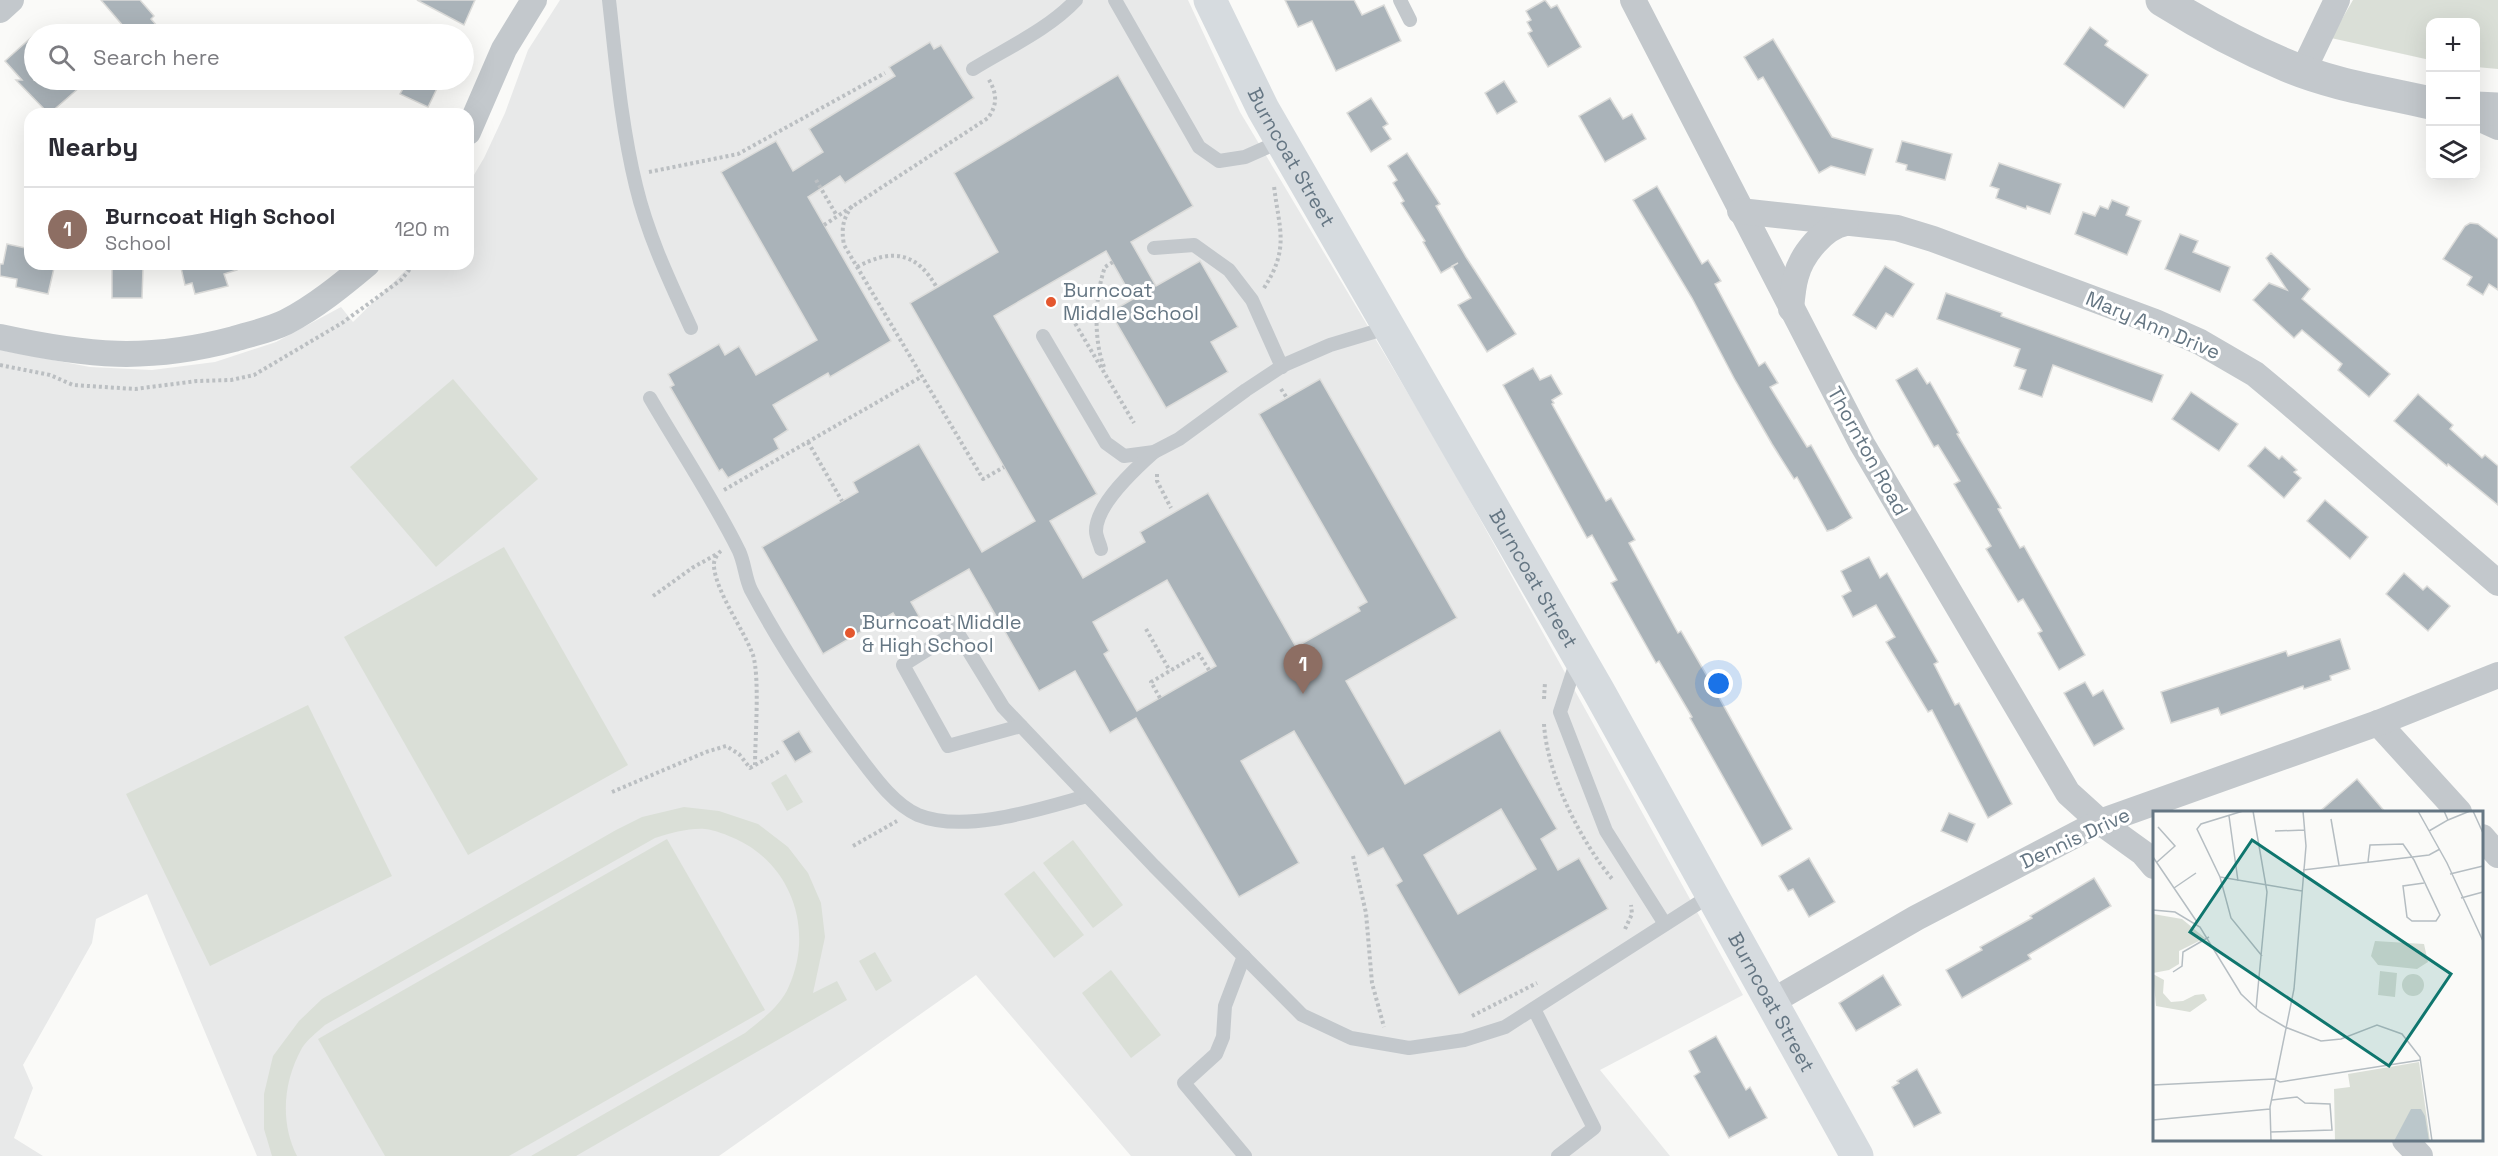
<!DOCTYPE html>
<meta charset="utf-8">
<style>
:root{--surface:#fff;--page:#f7f7f7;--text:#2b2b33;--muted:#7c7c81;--line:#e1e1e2;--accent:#e4572e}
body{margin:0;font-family:"Space Grotesk",sans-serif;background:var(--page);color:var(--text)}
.controls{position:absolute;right:18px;top:18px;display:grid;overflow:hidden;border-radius:12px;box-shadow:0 6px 24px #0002}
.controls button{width:54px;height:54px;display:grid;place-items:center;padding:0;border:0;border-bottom:2px solid var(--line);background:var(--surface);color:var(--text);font:30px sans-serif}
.you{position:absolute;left:1719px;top:684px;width:21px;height:21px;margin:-15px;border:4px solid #fff;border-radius:50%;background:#1a73e8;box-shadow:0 0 0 9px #1a73e833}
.badge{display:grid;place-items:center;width:39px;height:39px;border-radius:50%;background:var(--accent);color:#fff;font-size:20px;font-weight:700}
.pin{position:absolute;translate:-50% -50px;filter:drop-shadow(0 2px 3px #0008)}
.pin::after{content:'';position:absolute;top:32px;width:21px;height:18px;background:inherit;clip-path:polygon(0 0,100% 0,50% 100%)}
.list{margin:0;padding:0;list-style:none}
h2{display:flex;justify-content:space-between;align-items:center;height:78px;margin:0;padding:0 24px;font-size:26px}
h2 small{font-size:20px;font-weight:400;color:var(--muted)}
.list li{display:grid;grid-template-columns:39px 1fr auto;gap:18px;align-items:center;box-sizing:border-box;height:84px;padding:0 24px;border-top:2px solid var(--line)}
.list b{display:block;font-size:22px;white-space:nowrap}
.list p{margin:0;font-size:20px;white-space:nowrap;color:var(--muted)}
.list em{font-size:20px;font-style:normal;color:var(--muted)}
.icon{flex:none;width:33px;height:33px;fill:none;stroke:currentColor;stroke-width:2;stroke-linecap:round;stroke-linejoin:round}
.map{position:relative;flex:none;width:2498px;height:1156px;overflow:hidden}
.search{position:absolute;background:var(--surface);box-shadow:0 6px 24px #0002;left:24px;top:24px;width:450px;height:66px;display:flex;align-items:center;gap:15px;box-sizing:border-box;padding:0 21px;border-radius:33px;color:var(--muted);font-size:22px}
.panel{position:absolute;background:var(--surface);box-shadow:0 6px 24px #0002;left:24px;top:108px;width:450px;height:162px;border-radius:18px}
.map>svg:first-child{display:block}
.built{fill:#e8e9e9}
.green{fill:#dadfd7}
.building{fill:#aab3b9;stroke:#dcdcda;stroke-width:1.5;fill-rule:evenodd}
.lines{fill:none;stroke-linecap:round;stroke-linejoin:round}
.path{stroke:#bbbfc2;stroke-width:4;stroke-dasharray:3 3;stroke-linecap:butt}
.service{stroke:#c3c8cc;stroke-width:14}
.minor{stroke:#c3c8cc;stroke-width:26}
.tertiary{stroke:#c3c8cc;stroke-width:33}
.secondary{stroke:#d6dbdf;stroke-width:33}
.poi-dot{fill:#e4572e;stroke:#fff;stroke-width:2}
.labels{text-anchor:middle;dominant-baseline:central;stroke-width:6;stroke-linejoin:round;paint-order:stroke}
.street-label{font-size:20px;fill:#657683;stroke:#fff}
.poi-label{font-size:20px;fill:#657683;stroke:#fff;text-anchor:start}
.inset-road{fill:none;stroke:#b5bdc2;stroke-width:1.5}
.view{fill:#0f766e;fill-opacity:0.15;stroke:#0f766e;stroke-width:3}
.inset-edge{fill:none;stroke:#657683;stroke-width:3}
</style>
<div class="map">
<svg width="2498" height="1156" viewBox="0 0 2498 1156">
<rect width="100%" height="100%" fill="#fafaf8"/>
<polygon class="built" points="560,0 1188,0 1240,112 1443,452 1743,995 1600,1070 1670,1156 1131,1156 976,975 719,1156 257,1156 147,894 96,919 92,943 23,1065 33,1088 14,1138 43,1156 0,1156 0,350 90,367 152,370 215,362 276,342 341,307 353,322 412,264 468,264 468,185 484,158 505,113 528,50"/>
<g class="green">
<polygon points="2353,0 2498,0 2498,69 2476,67 2476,22 2430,22 2430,60 2331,38"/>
<polygon points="453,379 538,479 436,567 350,467"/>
<polygon points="504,547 628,765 468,855 344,637"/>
<polygon points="308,705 392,876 210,966 126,794"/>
<polygon points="786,774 803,802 787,811 771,783"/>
<path d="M684,807L719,811L758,824L788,847L808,873L821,903L825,937L813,993L837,981L847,1000L576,1156H531L745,1033C761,1020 781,1006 789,986C814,930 792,865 736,839C727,835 715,830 705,829C689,828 671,833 655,838L325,1025C317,1032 307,1040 302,1048C283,1082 280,1122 297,1156H272L264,1129V1094L273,1056L299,1021L322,999L616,830L642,817Z"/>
<polygon points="667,839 765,1010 509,1156 385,1156 318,1039"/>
<polygon points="1073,840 1123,905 1093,928 1043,863"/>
<polygon points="1034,871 1084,935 1054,958 1004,894"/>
<polygon points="875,952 892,981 876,991 859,961"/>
<polygon points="1111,970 1161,1035 1131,1058 1082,993"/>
</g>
<g class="building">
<polygon points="101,0 140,0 154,16 151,19 164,34 130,34"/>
<polygon points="417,0 475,0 464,25"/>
<polygon points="1285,0 1354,0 1362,15 1384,5 1401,41 1336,71 1312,21 1298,27"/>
<polygon points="1545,0 1551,8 1557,5 1581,47 1548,67 1528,33 1532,31 1527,22 1531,20 1526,11"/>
<polygon points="2090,27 2108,41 2105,45 2148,75 2124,108 2064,64"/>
<polygon points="34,35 34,80 88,80 49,114 16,80 22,80 5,61"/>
<polygon points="1773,39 1832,137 1873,149 1865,175 1831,166 1819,173 1763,77 1758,80 1744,57"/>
<polygon points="930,42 934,49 941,45 974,98 845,183 840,176 808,197 891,341 830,377 828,373 773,405 788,430 774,439 779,449 728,478 722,469 719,471 670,387 674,385 668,374 719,344 725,355 739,346 756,375 817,340 721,172 776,141 793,171 823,152 809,129 895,76 889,67"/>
<path d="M1118,75L1193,206L1131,242L1156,286L1200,261L1238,327L1211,342L1228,372L1166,408L1110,312L1133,299L1106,251L994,316L1097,494L1050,521L1083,578L1145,542L1140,532L1208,493L1296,647L1360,611L1358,607L1367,602L1259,414L1320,379L1457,618L1346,681L1405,784L1500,730L1557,829L1541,839L1558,870L1579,858L1608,909L1459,995L1396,885L1402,881L1383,848L1368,856L1294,731L1241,761L1299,863L1239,897L1136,718L1110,733L1075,671L1039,691L969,569L911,602L919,616L901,626L893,613L823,654L762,547L858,492L853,482L919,444L982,552L1035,521L910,303L998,252L954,173ZM1167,580L1216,666L1137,711L1104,654L1109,651L1093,622ZM1501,809L1536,869L1458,914L1424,855Z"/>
<polygon points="408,80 441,80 428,107 400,94"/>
<polygon points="1504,81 1517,102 1497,114 1485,93"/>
<polygon points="1371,98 1388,124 1383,127 1391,139 1371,152 1347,113"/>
<polygon points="1610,98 1623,119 1632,114 1646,139 1605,162 1579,116"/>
<polygon points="1902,141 1952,154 1945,180 1906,170 1907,165 1896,162"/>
<polygon points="1407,153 1440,204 1436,206 1466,257 1516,334 1487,352 1458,305 1471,298 1452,266 1458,263 1441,273 1423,242 1425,241 1401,203 1404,201 1393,183 1397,180 1388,166"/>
<polygon points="1999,163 2061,184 2050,214 2027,206 2026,209 1996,198 1999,189 1990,186"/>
<polygon points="1657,186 1702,264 1708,260 1721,281 1715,284 1759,366 1765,362 1778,383 1770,387 1807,447 1811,445 1852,518 1834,529 1827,531 1797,477 1794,479 1772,444 1735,380 1692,298 1633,200"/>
<polygon points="2112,200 2129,207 2126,215 2141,221 2127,255 2075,234 2083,212 2095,216 2100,206 2108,209"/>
<polygon points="2470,223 2478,224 2498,239 2498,290 2489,284 2483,295 2467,285 2472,277 2443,259 2465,226"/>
<polygon points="2180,234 2198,241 2193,252 2230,267 2220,292 2165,269"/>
<polygon points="7,244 30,249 30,264 55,264 48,294 16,287 17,279 0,276 0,264 3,264"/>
<polygon points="2271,253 2310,289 2302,299 2390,374 2369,397 2338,370 2342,364 2302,330 2294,338 2253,300 2269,283 2287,290 2266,258"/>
<polygon points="187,264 235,264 237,270 224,274 228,286 195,294 192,283 185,285 181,268 188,266"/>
<polygon points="1885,266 1914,284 1893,317 1886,313 1876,329 1853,315"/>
<polygon points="112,268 143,268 142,298 112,298"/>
<polygon points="1946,293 2002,313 2001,316 2163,375 2152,402 2053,365 2042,397 2019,389 2026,370 2014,366 2020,349 1937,319"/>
<polygon points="1533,368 1540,380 1551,375 1562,394 1552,400 1554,403 1552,404 1606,501 1611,498 1635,540 1629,543 1678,633 1681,631 1710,681 1792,829 1762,846 1690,718 1692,717 1659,661 1656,663 1611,583 1617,580 1592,535 1587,538 1503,385"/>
<polygon points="1917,368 1927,384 1930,382 1959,433 1957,434 2001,508 1998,509 2020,548 2024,546 2085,655 2059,670 2038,633 2042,631 2023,599 2018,602 1986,549 1991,546 1954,484 1960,481 1938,445 1934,447 1896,380"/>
<polygon points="2191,392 2238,424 2219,451 2172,419"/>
<polygon points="2418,394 2453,425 2450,429 2482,458 2485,455 2498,466 2498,505 2448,464 2447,466 2394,421"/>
<polygon points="2265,447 2279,459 2282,456 2297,470 2294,472 2301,478 2284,498 2248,466"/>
<polygon points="2325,500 2368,537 2350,559 2307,521"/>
<polygon points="1869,557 1880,578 1887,573 1938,662 1934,664 1955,705 1959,703 2012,804 1988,818 1932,710 1928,712 1886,642 1895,637 1876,605 1853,617 1842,596 1851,591 1841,571"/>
<polygon points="2404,573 2423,590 2427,586 2450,606 2428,631 2386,594"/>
<polygon points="2340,639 2350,669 2330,676 2331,680 2304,689 2303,686 2221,715 2218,708 2171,723 2161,692 2286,651 2288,656"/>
<polygon points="2085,682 2093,696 2103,690 2124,729 2094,746 2064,693"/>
<polygon points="799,731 812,752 795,762 782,741"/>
<polygon points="2357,779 2386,813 2318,813"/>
<polygon points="1949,813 1975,824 1967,842 1941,831"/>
<polygon points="1809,858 1835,902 1809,917 1793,889 1788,891 1779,876"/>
<polygon points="2094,878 2111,906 2028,955 2031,959 1962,998 1946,970 1982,950 1980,947 2032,918 2030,916"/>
<polygon points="1883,975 1901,1005 1856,1031 1839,1003"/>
<polygon points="1716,1036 1746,1090 1750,1087 1767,1118 1729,1138 1694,1076 1700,1072 1689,1051"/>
<polygon points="1917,1069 1941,1113 1914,1127 1892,1087 1899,1083 1897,1081"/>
</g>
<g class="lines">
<g class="path">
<polyline points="649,172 738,154 885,73"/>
<polyline points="816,180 837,216"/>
<path d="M852,206C843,219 841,228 844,245L983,479L1004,467"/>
<path d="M824,225L988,118C998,104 997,93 988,78"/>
<path d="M857,267C892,248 917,252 937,288"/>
<path d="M1264,288C1290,248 1279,229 1274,186"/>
<polyline points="1066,308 1134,423"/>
<polyline points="0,365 50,375 73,385 135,389 197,381 231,380 254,375 342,323 401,280 414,264"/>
<path d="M1104,367C1093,339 1095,295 1105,267L1113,262"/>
<polyline points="1281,389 1287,398"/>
<polyline points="808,442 842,501"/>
<polyline points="1157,474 1157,481 1171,508"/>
<polyline points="724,490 921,377"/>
<path d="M721,551C717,554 713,561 714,567C717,594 743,628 753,655C760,678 755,739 755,766"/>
<polyline points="653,596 692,568 717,554"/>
<polyline points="1146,629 1170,671"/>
<polyline points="1160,698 1151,682 1199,654 1209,670"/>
<polyline points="1544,699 1545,682"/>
<path d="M1544,724C1547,775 1581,842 1613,880"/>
<polyline points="612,792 706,752 726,746 739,754 750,768 780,751"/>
<polyline points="853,846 897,821"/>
<polyline points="1353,856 1366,913 1372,983 1384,1027"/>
<polyline points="1625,929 1632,914 1631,905"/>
<polyline points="1472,1016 1537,983"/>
</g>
<g class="service">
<path d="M609,0C616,62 621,125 636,186C648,236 670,282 691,328"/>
<polyline points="1115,0 1199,147 1219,161 1245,157 1281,141"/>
<polyline points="1400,0 1410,20"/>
<path d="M973,69C1007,48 1049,29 1076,0"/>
<polyline points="1154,248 1194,245 1229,270 1252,300 1282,367"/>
<polyline points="1043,336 1106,443 1124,456 1154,452 1179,439 1246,390 1284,365 1330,345 1390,327"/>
<path d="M650,398C679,448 714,500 739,551C745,564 745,578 751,590C782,648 818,702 857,754C873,775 893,804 918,815C965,834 1040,809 1087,796"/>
<path d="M1101,549C1100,544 1096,537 1096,531C1096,504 1136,468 1154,452"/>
<polyline points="951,622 1003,707 1154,866 1302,1015 1351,1038 1409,1048 1464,1040 1505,1027 1711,895"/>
<polyline points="957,631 903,665 948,746 1021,726"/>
<polyline points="1577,660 1560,712 1606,831 1665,924"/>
<polyline points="1244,956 1225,1006 1223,1037 1216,1054 1184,1083 1245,1156"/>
<polyline points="1534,1009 1594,1128 1558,1156"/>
</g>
<g class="minor">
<polyline points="1633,0 1862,444 2068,793 2100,822 2143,853 2154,866"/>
<polyline points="0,10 11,0"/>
<polyline points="2303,71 2337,0"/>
<polyline points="2476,117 2498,127"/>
<polyline points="468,132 504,49 534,0"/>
<polyline points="1740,211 1897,228 1933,239 2155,322 2200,342 2255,374 2285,399 2498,583"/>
<path d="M1791,309C1792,298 1793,286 1796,276C1802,254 1824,227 1846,223"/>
<path d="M0,337C87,356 147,362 234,339C250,334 270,330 286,322C315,307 342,285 367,264"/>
<polyline points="2378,723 2459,812"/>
<polyline points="2482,837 2498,855"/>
<polyline points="1771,1002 1916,918 2100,822 2378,723 2498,675"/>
<polyline points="2405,1140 2420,1156"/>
</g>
<g class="tertiary">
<path d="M2162,0C2202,25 2245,48 2288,66C2333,85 2383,92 2430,103"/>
<polyline points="2476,108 2498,109"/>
</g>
<path class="secondary" id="s1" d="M1210,0L1263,109L1598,690L1857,1156"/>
</g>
<g class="poi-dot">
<circle cx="1051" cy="302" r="6"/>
<circle cx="850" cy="633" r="6"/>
</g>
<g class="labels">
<g class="street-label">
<text stroke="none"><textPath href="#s1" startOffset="177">Burncoat Street</textPath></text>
<text transform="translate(2153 325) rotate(23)">Mary Ann Drive</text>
<text transform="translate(1868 451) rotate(61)">Thornton Road</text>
<text stroke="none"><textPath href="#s1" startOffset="663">Burncoat Street</textPath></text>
<text transform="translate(2075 838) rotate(-25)">Dennis Drive</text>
<text stroke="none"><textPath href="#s1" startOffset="1149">Burncoat Street</textPath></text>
</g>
<g class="poi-label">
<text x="1063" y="290">Burncoat<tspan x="1063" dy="23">Middle School</tspan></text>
<text x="862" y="622">Burncoat Middle<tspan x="862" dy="23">&amp; High School</tspan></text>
</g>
</g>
<g transform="translate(2153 811)">
<rect width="330" height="330" fill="#fafaf8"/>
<path d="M0,103L29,108L52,127L26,140V153L16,159L0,162ZM222,130L271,133L275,151L264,158L225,154L218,145ZM227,160L244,162L242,186L225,184ZM0,163L11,169L10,182L18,191L30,190L42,184L51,183L54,189L37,201L3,195ZM249 174a11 11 0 1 1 22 0a11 11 0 1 1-22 0ZM266,251L277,330H182L181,278L197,276L195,263Z" fill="#dadfd7"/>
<path d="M258,298H268L272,305L276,330H241Z" fill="#bbc7cb"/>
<path class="inset-road" d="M90,0L48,13L44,18L67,66L78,107L109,145M100,0L114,81L103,198M265,0L294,52L330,130M320,0L330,22M76,5L85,70M178,8L186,54M295,9L317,0M122,20L152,19M276,20L295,9L291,0M0,46L44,111M4,51L22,35L5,16M215,51L217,34L250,33L261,49L287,104L283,110H259L254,106L250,75L271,72M150,59L276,44L287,38M297,63L330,55M67,66L149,80M21,77L43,62M308,87L330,81M0,99L22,101L47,116L88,183L107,201L132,216L168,230L188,228L224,214L249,223L267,246L279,330M20,161L29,155L30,141L56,126M0,274L121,268L127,271L268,249M0,309L117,298M117,321L179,319L177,293L152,292L144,286L119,289M118,330L117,296L141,178L153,35L150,0"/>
<path class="view" d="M99,29L298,163L236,255L37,121Z"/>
<rect width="330" height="330" class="inset-edge"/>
</g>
</svg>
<div class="controls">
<button>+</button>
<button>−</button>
<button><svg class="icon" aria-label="layers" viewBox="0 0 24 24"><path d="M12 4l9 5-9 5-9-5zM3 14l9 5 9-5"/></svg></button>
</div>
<div class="you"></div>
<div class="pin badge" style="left:1303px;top:694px;background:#8d6e63">1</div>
<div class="search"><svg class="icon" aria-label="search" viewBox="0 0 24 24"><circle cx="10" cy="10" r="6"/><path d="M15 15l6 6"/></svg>Search here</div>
<section class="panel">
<h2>Nearby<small></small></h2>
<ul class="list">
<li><span class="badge" style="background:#8d6e63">1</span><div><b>Burncoat High School</b><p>School</p></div><em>120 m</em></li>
</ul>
</section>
</div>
